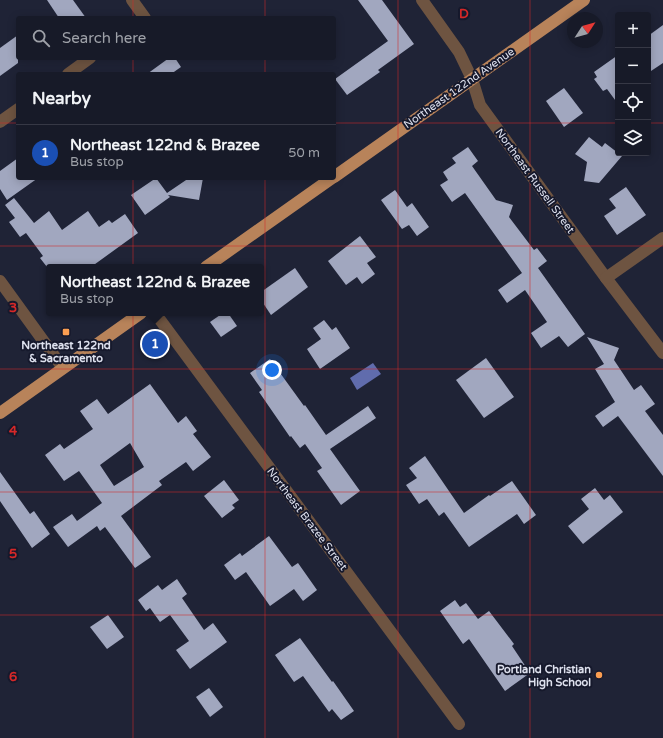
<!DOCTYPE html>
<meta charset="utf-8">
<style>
:root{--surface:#171a28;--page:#242734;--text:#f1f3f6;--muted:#9ea1a8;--line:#363845;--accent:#0b8043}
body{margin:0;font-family:"Varela Round",sans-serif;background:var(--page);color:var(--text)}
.controls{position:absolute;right:12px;top:12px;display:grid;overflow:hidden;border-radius:4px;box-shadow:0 2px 10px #0003}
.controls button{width:36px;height:36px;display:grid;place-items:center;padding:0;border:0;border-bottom:1px solid var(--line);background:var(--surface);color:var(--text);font:20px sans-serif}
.compass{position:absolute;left:567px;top:12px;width:36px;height:36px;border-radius:50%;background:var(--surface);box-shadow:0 2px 10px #0003;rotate:54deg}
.you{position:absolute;left:272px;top:370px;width:14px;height:14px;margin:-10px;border:3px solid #fff;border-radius:50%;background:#1a73e8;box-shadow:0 0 0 6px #1a73e833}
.badge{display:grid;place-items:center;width:26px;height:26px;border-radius:50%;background:var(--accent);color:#fff;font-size:13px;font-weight:700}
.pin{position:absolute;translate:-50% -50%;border:2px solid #fff;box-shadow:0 1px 4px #0006}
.popup{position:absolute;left:46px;top:264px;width:218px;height:52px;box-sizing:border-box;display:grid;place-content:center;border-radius:4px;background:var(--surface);filter:drop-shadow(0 1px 3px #0005);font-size:13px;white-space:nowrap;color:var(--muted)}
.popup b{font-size:15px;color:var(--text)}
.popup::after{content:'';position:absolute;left:50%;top:100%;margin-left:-8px;border:8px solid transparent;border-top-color:var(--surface)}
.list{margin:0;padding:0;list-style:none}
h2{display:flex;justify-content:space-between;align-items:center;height:52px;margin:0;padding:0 16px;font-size:17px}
h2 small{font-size:13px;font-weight:400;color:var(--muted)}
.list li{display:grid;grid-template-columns:26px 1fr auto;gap:12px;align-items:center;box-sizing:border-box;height:56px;padding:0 16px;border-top:1px solid var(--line)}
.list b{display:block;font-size:15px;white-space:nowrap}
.list p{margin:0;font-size:13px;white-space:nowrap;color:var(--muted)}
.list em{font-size:13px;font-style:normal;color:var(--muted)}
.icon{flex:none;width:22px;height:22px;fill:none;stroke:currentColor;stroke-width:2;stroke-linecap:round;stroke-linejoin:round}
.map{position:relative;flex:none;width:663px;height:738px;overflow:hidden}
.search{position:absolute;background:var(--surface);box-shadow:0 2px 10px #0003;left:16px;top:16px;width:320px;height:44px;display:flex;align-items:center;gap:10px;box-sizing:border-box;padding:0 14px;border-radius:4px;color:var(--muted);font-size:15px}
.panel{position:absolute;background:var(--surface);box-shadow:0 2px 10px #0003;left:16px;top:72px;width:320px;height:108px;border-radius:4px}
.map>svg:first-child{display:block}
.water{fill:#606cad}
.building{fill:#a1a7bf;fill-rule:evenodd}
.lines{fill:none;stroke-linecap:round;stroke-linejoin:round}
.street{stroke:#6e5441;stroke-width:12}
.primary{stroke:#b8835a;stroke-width:12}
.grid{fill:none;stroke:#d62828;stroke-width:1;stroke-opacity:0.55}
.poi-dot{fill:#fb9e51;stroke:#16192c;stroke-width:1.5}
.labels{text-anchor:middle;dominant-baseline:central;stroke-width:4;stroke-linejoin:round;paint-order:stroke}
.street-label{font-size:11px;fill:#dee1ee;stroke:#16192c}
.poi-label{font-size:11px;font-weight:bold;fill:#dee1ee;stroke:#16192c}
.grid-label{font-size:13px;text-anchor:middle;font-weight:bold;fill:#d62828;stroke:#16192c;stroke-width:4;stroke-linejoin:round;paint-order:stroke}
</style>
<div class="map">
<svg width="663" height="738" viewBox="0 0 663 738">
<rect width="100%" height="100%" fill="#1f2336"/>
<polygon class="water" points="373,363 381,374 357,390 350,378"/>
<g class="building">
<polygon points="47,0 73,0 86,18 59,18"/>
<polygon points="358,0 382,0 414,44 378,70 380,72 347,95 335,79 388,41"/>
<polygon points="663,25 663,63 648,73 648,36"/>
<polygon points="18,35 18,63 0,76 0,48"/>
<polygon points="618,55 618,104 607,89 603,91 594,79 597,77 594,72"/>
<polygon points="169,58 175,58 181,67 171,74 147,74"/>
<polygon points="564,88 583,113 564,127 546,101"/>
<polygon points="589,137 602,147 605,143 622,156 599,183 584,181 587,162 575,154"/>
<polygon points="468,147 478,161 472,166 496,200 513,205 509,217 534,250 537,248 547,261 538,268 585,334 568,347 559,336 541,348 531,333 547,322 525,290 507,303 498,290 522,273 465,193 452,202 440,185 448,180 443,172 456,163 452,158"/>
<polygon points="18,158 18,178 38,178 7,200 0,189 0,171"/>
<polygon points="156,178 167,193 189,178 203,178 199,200 168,195 170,197 145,215 131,195"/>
<polygon points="626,187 646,215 617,235 604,216 616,208 609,199"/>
<polygon points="395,190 407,207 412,203 429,227 417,236 409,225 402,229 381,200"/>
<polygon points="14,198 34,223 49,211 62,230 88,211 99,227 109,220 112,223 125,214 138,233 91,267 47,267 40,258 43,256 26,233 20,237 9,222 15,218 5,205"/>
<polygon points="360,236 376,257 367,263 375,274 362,284 357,277 346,285 328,261"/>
<polygon points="295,268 308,287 271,315 261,300 261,292"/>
<polygon points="223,313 228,313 237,326 221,337 210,322"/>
<polygon points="324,320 332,330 336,327 350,348 320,369 307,349 321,339 313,328"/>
<polygon points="587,337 619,348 614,360 634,390 641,385 655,404 645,411 663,435 663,476 618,416 603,427 595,416 615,402 595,369 604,364"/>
<polygon points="486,358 514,397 484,418 456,380"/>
<polygon points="270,359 304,406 305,405 326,435 368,406 376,418 330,449 360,491 341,505 317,471 322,468 305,444 300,448 291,436 290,437 259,392 262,390 250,373"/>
<path d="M150,384L178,423L186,416L197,431L193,434L211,457L193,471L186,462L159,481L162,485L121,516L151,557L135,568L105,527L100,531L97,526L68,547L53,527L72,514L77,521L102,503L79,471L64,481L45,455L60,444L64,449L93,429L80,411L97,399L108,414ZM130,443L144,467L114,486L100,465Z"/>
<polygon points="425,456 464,513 489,495 490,496 512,481 536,515 524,524 517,514 469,547 444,512 439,516 427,499 419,504 406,485 417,478 409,468"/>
<polygon points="0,472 30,514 34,511 50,534 32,548 0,501"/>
<polygon points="224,480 239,500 232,505 235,508 222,518 204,496"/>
<polygon points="595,488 604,500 610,495 623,512 583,544 568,526 589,509 581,499"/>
<polygon points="269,536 292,567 298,563 317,590 303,601 294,589 270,606 246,572 235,580 224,565 240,553 242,556"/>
<polygon points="177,579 187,594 182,598 204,630 213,623 227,642 190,669 176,650 189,641 170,615 160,622 150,608 146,611 138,600 158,585 162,590"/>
<polygon points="455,600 460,607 466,603 478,619 489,611 514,644 512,646 530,673 505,691 469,639 463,644 440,611"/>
<polygon points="108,615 124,637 107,649 90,627"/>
<polygon points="300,638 332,682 333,681 354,711 341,720 332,709 329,712 303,676 294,682 275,655"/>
<polygon points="209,688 223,707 210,717 196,697"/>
</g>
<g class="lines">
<g class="street">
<polyline points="132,0 145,18"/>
<polyline points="422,0 459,52 472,79 480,105 606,278 663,353"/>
<polyline points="68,74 90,58"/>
<polyline points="0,122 18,109"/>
<polyline points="606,278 663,238"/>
<polyline points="0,281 63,368"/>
<polyline points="155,313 459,724"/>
</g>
<g class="primary">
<polyline points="334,177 584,0"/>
<polyline points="206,267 332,178"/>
<polyline points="0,413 141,313"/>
</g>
</g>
<path class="grid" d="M133,0V18M265,0V18M398,0V738M530,0V738M133,58V74M265,58V74M0,123H18M334,123H618M648,123H663M133,178V738M265,178V738M0,246H663M0,369H663M0,492H663M0,615H663"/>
<g class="poi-dot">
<rect x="62" y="328" width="8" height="8" rx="2"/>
<circle cx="599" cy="675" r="4"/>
</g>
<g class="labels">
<g class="street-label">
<text transform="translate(459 88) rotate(-35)">Northeast 122nd Avenue</text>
<text transform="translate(535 181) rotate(54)">Northeast Russell Street</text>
<text transform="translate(307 519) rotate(53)">Northeast Brazee Street</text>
</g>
<g class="poi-label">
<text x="66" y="345">Northeast 122nd<tspan x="66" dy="13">&amp; Sacramento</tspan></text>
<text x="591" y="669" text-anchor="end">Portland Christian<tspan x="591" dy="13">High School</tspan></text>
</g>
</g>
<g class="grid-label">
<text x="464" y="18">D</text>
<text x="13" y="312">3</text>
<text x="13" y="435">4</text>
<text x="13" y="558">5</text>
<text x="13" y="681">6</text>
</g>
</svg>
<div class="controls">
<button>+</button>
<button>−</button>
<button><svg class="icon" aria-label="locate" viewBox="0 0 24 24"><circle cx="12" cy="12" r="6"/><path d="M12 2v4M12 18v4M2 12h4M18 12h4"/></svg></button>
<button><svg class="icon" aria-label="layers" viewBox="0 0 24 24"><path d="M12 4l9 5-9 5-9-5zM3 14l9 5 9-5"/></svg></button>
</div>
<svg class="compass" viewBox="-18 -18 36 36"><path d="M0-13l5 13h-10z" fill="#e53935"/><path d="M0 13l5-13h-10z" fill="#9ea1a8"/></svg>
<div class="you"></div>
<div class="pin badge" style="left:155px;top:344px;background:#1a4fb4">1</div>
<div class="popup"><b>Northeast 122nd &amp; Brazee</b>Bus stop</div>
<div class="search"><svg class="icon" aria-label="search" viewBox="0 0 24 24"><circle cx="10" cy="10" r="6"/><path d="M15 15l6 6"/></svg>Search here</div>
<section class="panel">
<h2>Nearby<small></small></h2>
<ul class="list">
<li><span class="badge" style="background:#1a4fb4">1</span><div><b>Northeast 122nd &amp; Brazee</b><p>Bus stop</p></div><em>50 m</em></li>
</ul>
</section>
</div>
